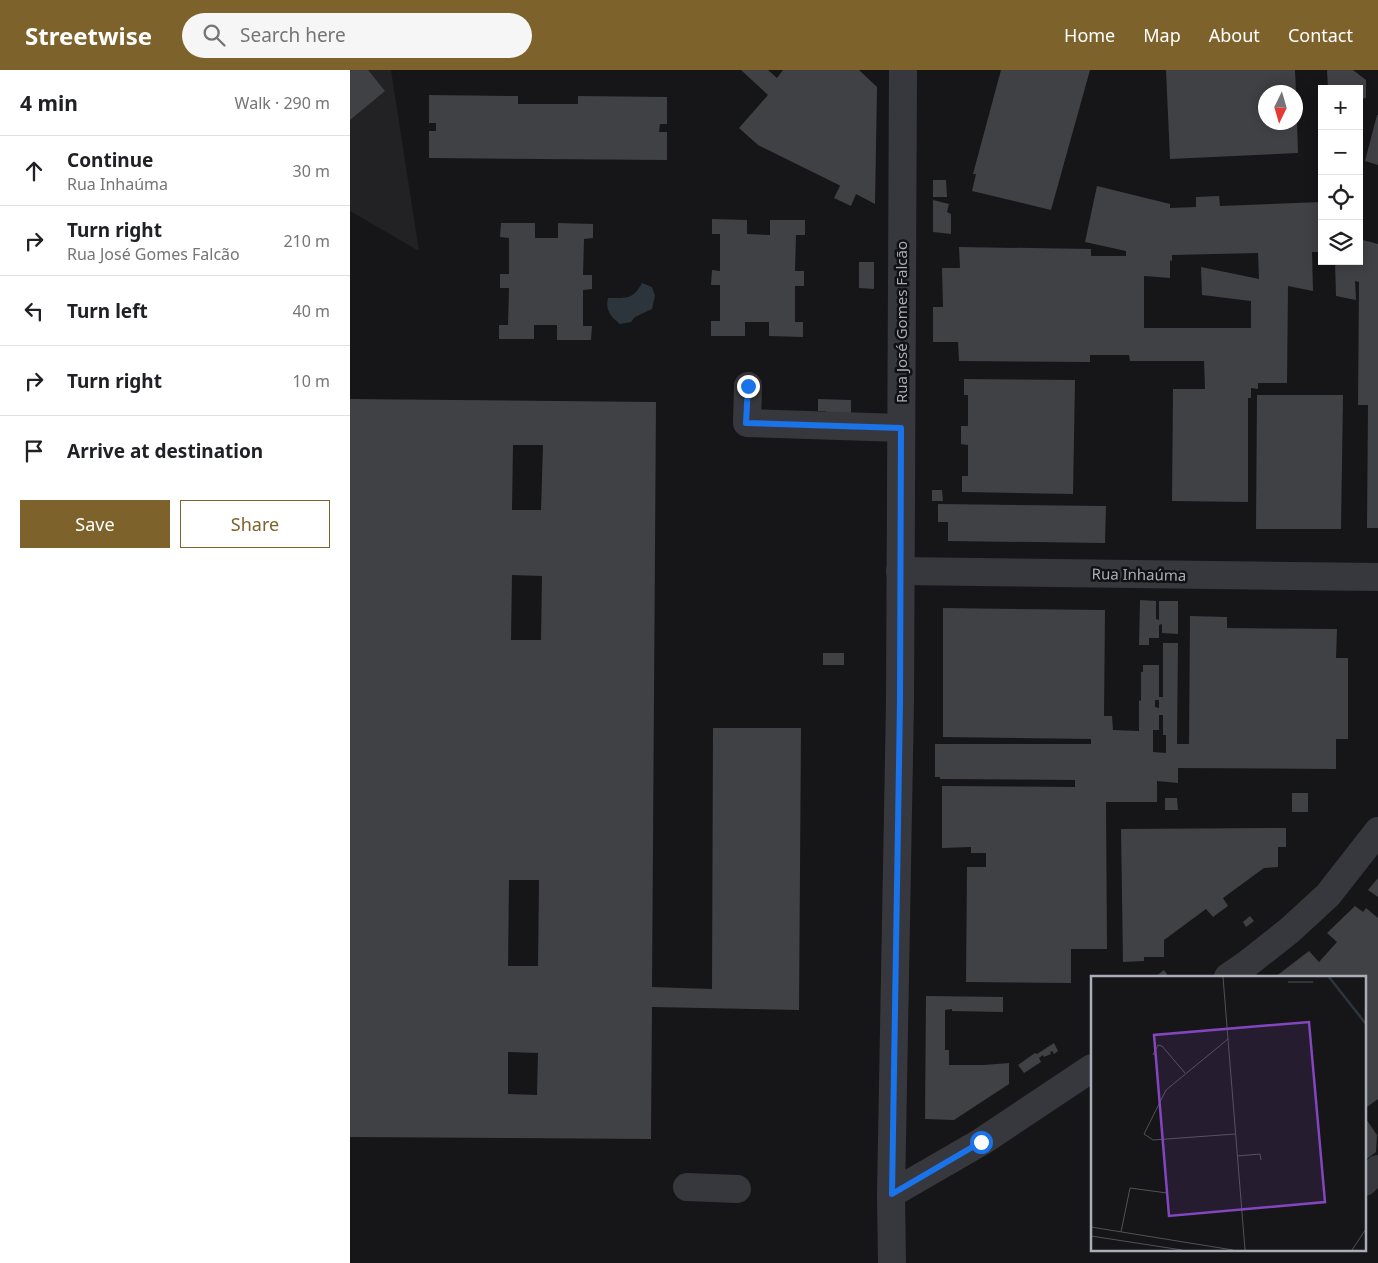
<!DOCTYPE html>
<meta charset="utf-8">
<style>
:root{--surface:#fff;--page:#f6f6f6;--text:#202124;--muted:#757577;--line:#e0e0e0;--accent:#7e622b}
body{margin:0;font-family:"Noto Sans",sans-serif;background:var(--page);color:var(--text)}
.controls{position:absolute;right:15px;top:15px;display:grid;overflow:hidden;border-radius:0px;box-shadow:0 2px 12px #0003}
.controls button{width:45px;height:45px;display:grid;place-items:center;padding:0;border:0;border-bottom:1px solid var(--line);background:var(--surface);color:var(--text);font:25px sans-serif}
.compass{position:absolute;left:908px;top:15px;width:45px;height:45px;border-radius:50%;background:var(--surface);box-shadow:0 2px 12px #0003;rotate:185deg}
.stop{position:absolute;width:15px;height:15px;margin:-11px;border:4px solid #1a73e8;border-radius:50%;background:#fff}
.stop.end{background:#1a73e8;border-color:#fff;box-shadow:0 1px 5px #0008}
.list{margin:0;padding:0;list-style:none}
h2{display:flex;justify-content:space-between;align-items:center;height:65px;margin:0;padding:0 20px;font-size:21px}
h2 small{font-size:16px;font-weight:400;color:var(--muted)}
.list li{display:grid;grid-template-columns:32px 1fr auto;gap:15px;align-items:center;box-sizing:border-box;height:70px;padding:0 20px;border-top:1px solid var(--line)}
.list b{display:block;font-size:19px;white-space:nowrap}
.list p{margin:0;font-size:16px;white-space:nowrap;color:var(--muted)}
.list em{font-size:16px;font-style:normal;color:var(--muted)}
.actions{display:flex;gap:10px;padding:15px 20px}
.actions a{flex:1;padding:11px 0;border:1px solid var(--accent);border-radius:0px;text-align:center;font-size:18px;color:var(--accent)}
.actions .main{background:var(--accent);color:#fff}
.icon{flex:none;width:28px;height:28px;fill:none;stroke:currentColor;stroke-width:2;stroke-linecap:round;stroke-linejoin:round}
.map{position:relative;flex:none;width:1028px;height:1193px;overflow:hidden}
header{display:flex;align-items:center;gap:30px;box-sizing:border-box;height:70px;padding:0 25px;background:var(--accent);color:#fff}
header strong{font-size:24px}
nav{display:flex;gap:28px;margin-inline-start:auto;font-size:18px}
.search{width:350px;height:45px;background:var(--page);display:flex;align-items:center;gap:12px;box-sizing:border-box;padding:0 18px;border-radius:28px;color:var(--muted);font-size:19px}
main{display:flex}
aside{flex:1;background:var(--surface)}
.map>svg:first-child{display:block}
.built{fill:#222225}
.water{fill:#2c353c}
.building{fill:#404145;fill-rule:evenodd}
.lines{fill:none;stroke-linecap:round;stroke-linejoin:round}
.minor{stroke:#37383d;stroke-width:28}
.route{stroke:#1a73e8;stroke-width:6}
.labels{text-anchor:middle;dominant-baseline:central;stroke-width:5;stroke-linejoin:round;paint-order:stroke}
.street-label{font-size:15px;fill:#a8adb8;stroke:#111113}
.inset-river{fill:none;stroke:#2c353c;stroke-width:2.5}
.inset-road{fill:none;stroke:#505258;stroke-width:1}
.view{fill:#8446be;fill-opacity:0.15;stroke:#8446be;stroke-width:2.5}
.inset-edge{fill:none;stroke:#a8adb8;stroke-width:2.5}
</style>
<header>
<strong>Streetwise</strong>
<div class="search"><svg class="icon" aria-label="search" viewBox="0 0 24 24"><circle cx="10" cy="10" r="6"/><path d="M15 15l6 6"/></svg>Search here</div>
<nav><a>Home</a><a>Map</a><a>About</a><a>Contact</a></nav>
</header>
<main>
<aside>
<h2>4 min<small>Walk · 290 m</small></h2>
<ul class="list">
<li><svg class="icon" aria-label="ahead" viewBox="0 0 24 24"><path d="M12 20V5M6 11l6-6 6 6"/></svg><div><b>Continue</b><p>Rua Inhaúma</p></div><em>30 m</em></li>
<li><svg class="icon" aria-label="right" viewBox="0 0 24 24"><path d="M7 20v-9h11M14 6l5 5-5 5"/></svg><div><b>Turn right</b><p>Rua José Gomes Falcão</p></div><em>210 m</em></li>
<li><svg class="icon" aria-label="left" viewBox="0 0 24 24"><path d="M17 20v-9H6M10 6l-5 5 5 5"/></svg><div><b>Turn left</b></div><em>40 m</em></li>
<li><svg class="icon" aria-label="right" viewBox="0 0 24 24"><path d="M7 20v-9h11M14 6l5 5-5 5"/></svg><div><b>Turn right</b></div><em>10 m</em></li>
<li><svg class="icon" aria-label="arrive" viewBox="0 0 24 24"><path d="M6 21V4h12l-3 4 3 4H6"/></svg><div><b>Arrive at destination</b></div></li>
</ul>
<div class="actions"><a class="main">Save</a><a>Share</a></div>
</aside>
<div class="map">
<svg width="1028" height="1193" viewBox="0 0 1028 1193">
<rect width="100%" height="100%" fill="#161618"/>
<polygon class="built" points="0,0 41,0 69,181 0,141"/>
<path class="water" d="M292,213L302,217L305,226L302,239L285,247L281,252L270,254C261,247 255,240 258,228C276,228 283,230 292,213Z"/>
<g class="building">
<polygon points="1,0 18,0 35,21 0,50 0,1"/>
<polygon points="391,0 418,0 427,8 433,0 509,0 527,17 525,134 506,124 501,136 484,128 490,116 489,115 408,75 389,58 418,25"/>
<polygon points="651,0 740,0 701,140 622,121 626,104 623,104"/>
<polygon points="816,0 945,0 946,22 916,22 916,52 947,52 948,83 820,89"/>
<polygon points="977,0 1003,0 1016,10 1016,28 1009,29 1009,19 978,19"/>
<polygon points="79,25 168,26 168,34 228,34 228,26 317,27 317,54 310,54 309,62 317,62 317,90 79,88 79,61 86,61 86,53 79,53"/>
<polygon points="1027,45 1028,45 1028,95 1015,91"/>
<polygon points="583,110 596,110 597,127 583,127"/>
<path d="M747,116L820,134V138L846,137V127L869,126L870,136L972,132V182H962L963,221L938,216L937,313H908V319L901,318V328H898V432L822,431L823,319H855L854,291H780L779,285H740V292L609,291L608,272H583V237H593L592,198H610L609,177L741,179V186H776V181L735,172ZM908,183L909,209L851,197L852,225L901,231V258H794V206L820,208V190L822,191V185Z"/>
<polygon points="583,130 599,134 597,142 601,144 601,164 583,162"/>
<polygon points="362,149 397,150 397,164 420,165 420,150 455,150 455,165 446,165 445,201 454,201 454,216 445,216 445,252 453,252 453,267 419,266 419,252 395,252 395,266 361,266 361,251 370,251 370,215 361,215 362,200 370,201 370,164 362,164"/>
<polygon points="151,153 185,153 185,168 208,168 208,153 243,154 243,168 234,169 233,205 242,205 242,219 233,220 233,256 242,256 241,270 207,270 207,255 184,255 184,269 149,269 149,255 158,255 159,218 150,218 150,204 159,204 159,168 150,167"/>
<polygon points="1009,169 1028,174 1028,458 1017,458 1018,335 1008,335 1009,212 1005,211 1006,230 986,226 985,191 1009,191"/>
<polygon points="509,192 524,192 524,219 509,218"/>
<polygon points="614,309 725,310 723,424 612,422 612,406 618,406 618,375 611,374 611,356 618,356 618,325 614,325"/>
<polygon points="907,325 993,325 991,459 906,459"/>
<path d="M0,329L306,332L302,917L362,919L363,658H451L449,940L302,937L301,1069L0,1067ZM163,375H193L191,440H162ZM162,505L192,506L191,570H161ZM159,810H189L188,896H158ZM158,982L188,983L187,1025L158,1024Z"/>
<polygon points="468,329 501,330 501,348 476,347 476,341 468,341"/>
<polygon points="582,420 592,420 593,431 582,431"/>
<polygon points="588,434 756,436 755,473 598,471 598,452 588,452"/>
<polygon points="790,530 806,531 806,549 809,550 809,531 828,531 828,564 812,563 812,554 809,555 809,568 799,568 799,575 789,575"/>
<path d="M593,538L755,540L754,646H762L763,660L789,661V630L791,631V602H793V595H809V627H813V573H828L827,674H839L840,546L877,547V558L987,559L986,588H998V669H986V699L828,698V713L807,711V732H756L757,879H721V913L616,912L617,797H636V783H621V777L592,778V716L725,717V710L590,709V707H585V674H741V669L593,667ZM805,630H809V638L805,637ZM809,645H813V665H816V683L803,682V660H809Z"/>
<rect x="473" y="583" width="21" height="12"/>
<rect x="942" y="723" width="16" height="19"/>
<polygon points="815,728 827,728 828,740 815,740"/>
<polygon points="936,758 936,777 928,777 928,797 914,798 873,828 878,836 863,847 856,839 814,870 814,887 794,887 794,891 773,892 771,759"/>
<polygon points="1028,808 1028,827 1018,820"/>
<polygon points="1005,836 1013,842 1016,838 1028,848 1028,1029 1014,1039 1014,907 925,907 959,881 969,892 987,872 977,863"/>
<polygon points="900,846 904,851 896,857 893,852"/>
<polygon points="814,900 819,907 805,907"/>
<polygon points="576,926 653,927 653,942 602,941 602,939 595,940 595,980 599,980 599,995 634,995 659,993 659,1014 604,1050 575,1049"/>
<polygon points="704,973 708,981 704,984 702,981 700,982 701,984 694,987 693,985 689,988 691,992 674,1003 668,995 685,983 687,984"/>
<polygon points="1014,1046 1027,1065 1026,1082 1014,1091"/>
</g>
<g class="lines">
<g class="minor">
<polyline points="398,316 397,353 551,358"/>
<polyline points="550,501 1028,507"/>
<polyline points="878,907 897,894 940,860 978,825 1028,761"/>
<polyline points="1014,1112 1028,1099"/>
<polyline points="337,1117 387,1119"/>
<polyline points="541,1124 631,1072 742,998"/>
<polyline points="542,1193 541,1124 550,632 553,0"/>
</g>
</g>
<g class="lines">
<polyline class="route" points="398,316 396,353 551,358 550,632 542,1124 631,1072"/>
</g>
<g class="labels">
<g class="street-label">
<text transform="translate(551 252) rotate(-90)">Rua José Gomes Falcão</text>
<text transform="translate(789 504) rotate(1)">Rua Inhaúma</text>
</g>
</g>
<g transform="translate(741 906)">
<rect width="275" height="275" fill="#161618"/>
<path class="inset-river" d="M238,1L275,48"/>
<path class="inset-road" d="M132,1L154,274M197,6H222M137,63L75,114L53,158L62,164L144,158M62,79L67,69L71,70L94,97M146,180L169,178L170,184M0,251L142,274M30,256L39,212L76,217M0,260L91,274M261,274L275,253"/>
<path class="view" d="M218,46L234,226L78,240L63,59Z"/>
<rect width="275" height="275" class="inset-edge"/>
</g>
</svg>
<div class="controls">
<button>+</button>
<button>−</button>
<button><svg class="icon" aria-label="locate" viewBox="0 0 24 24"><circle cx="12" cy="12" r="6"/><path d="M12 2v4M12 18v4M2 12h4M18 12h4"/></svg></button>
<button><svg class="icon" aria-label="layers" viewBox="0 0 24 24"><path d="M12 4l9 5-9 5-9-5zM3 14l9 5 9-5"/></svg></button>
</div>
<svg class="compass" viewBox="-18 -18 36 36"><path d="M0-13l5 13h-10z" fill="#e53935"/><path d="M0 13l5-13h-10z" fill="#757577"/></svg>
<div class="stop" style="left:631px;top:1072px"></div>
<div class="stop end" style="left:398px;top:316px"></div>
</div>
</main>
